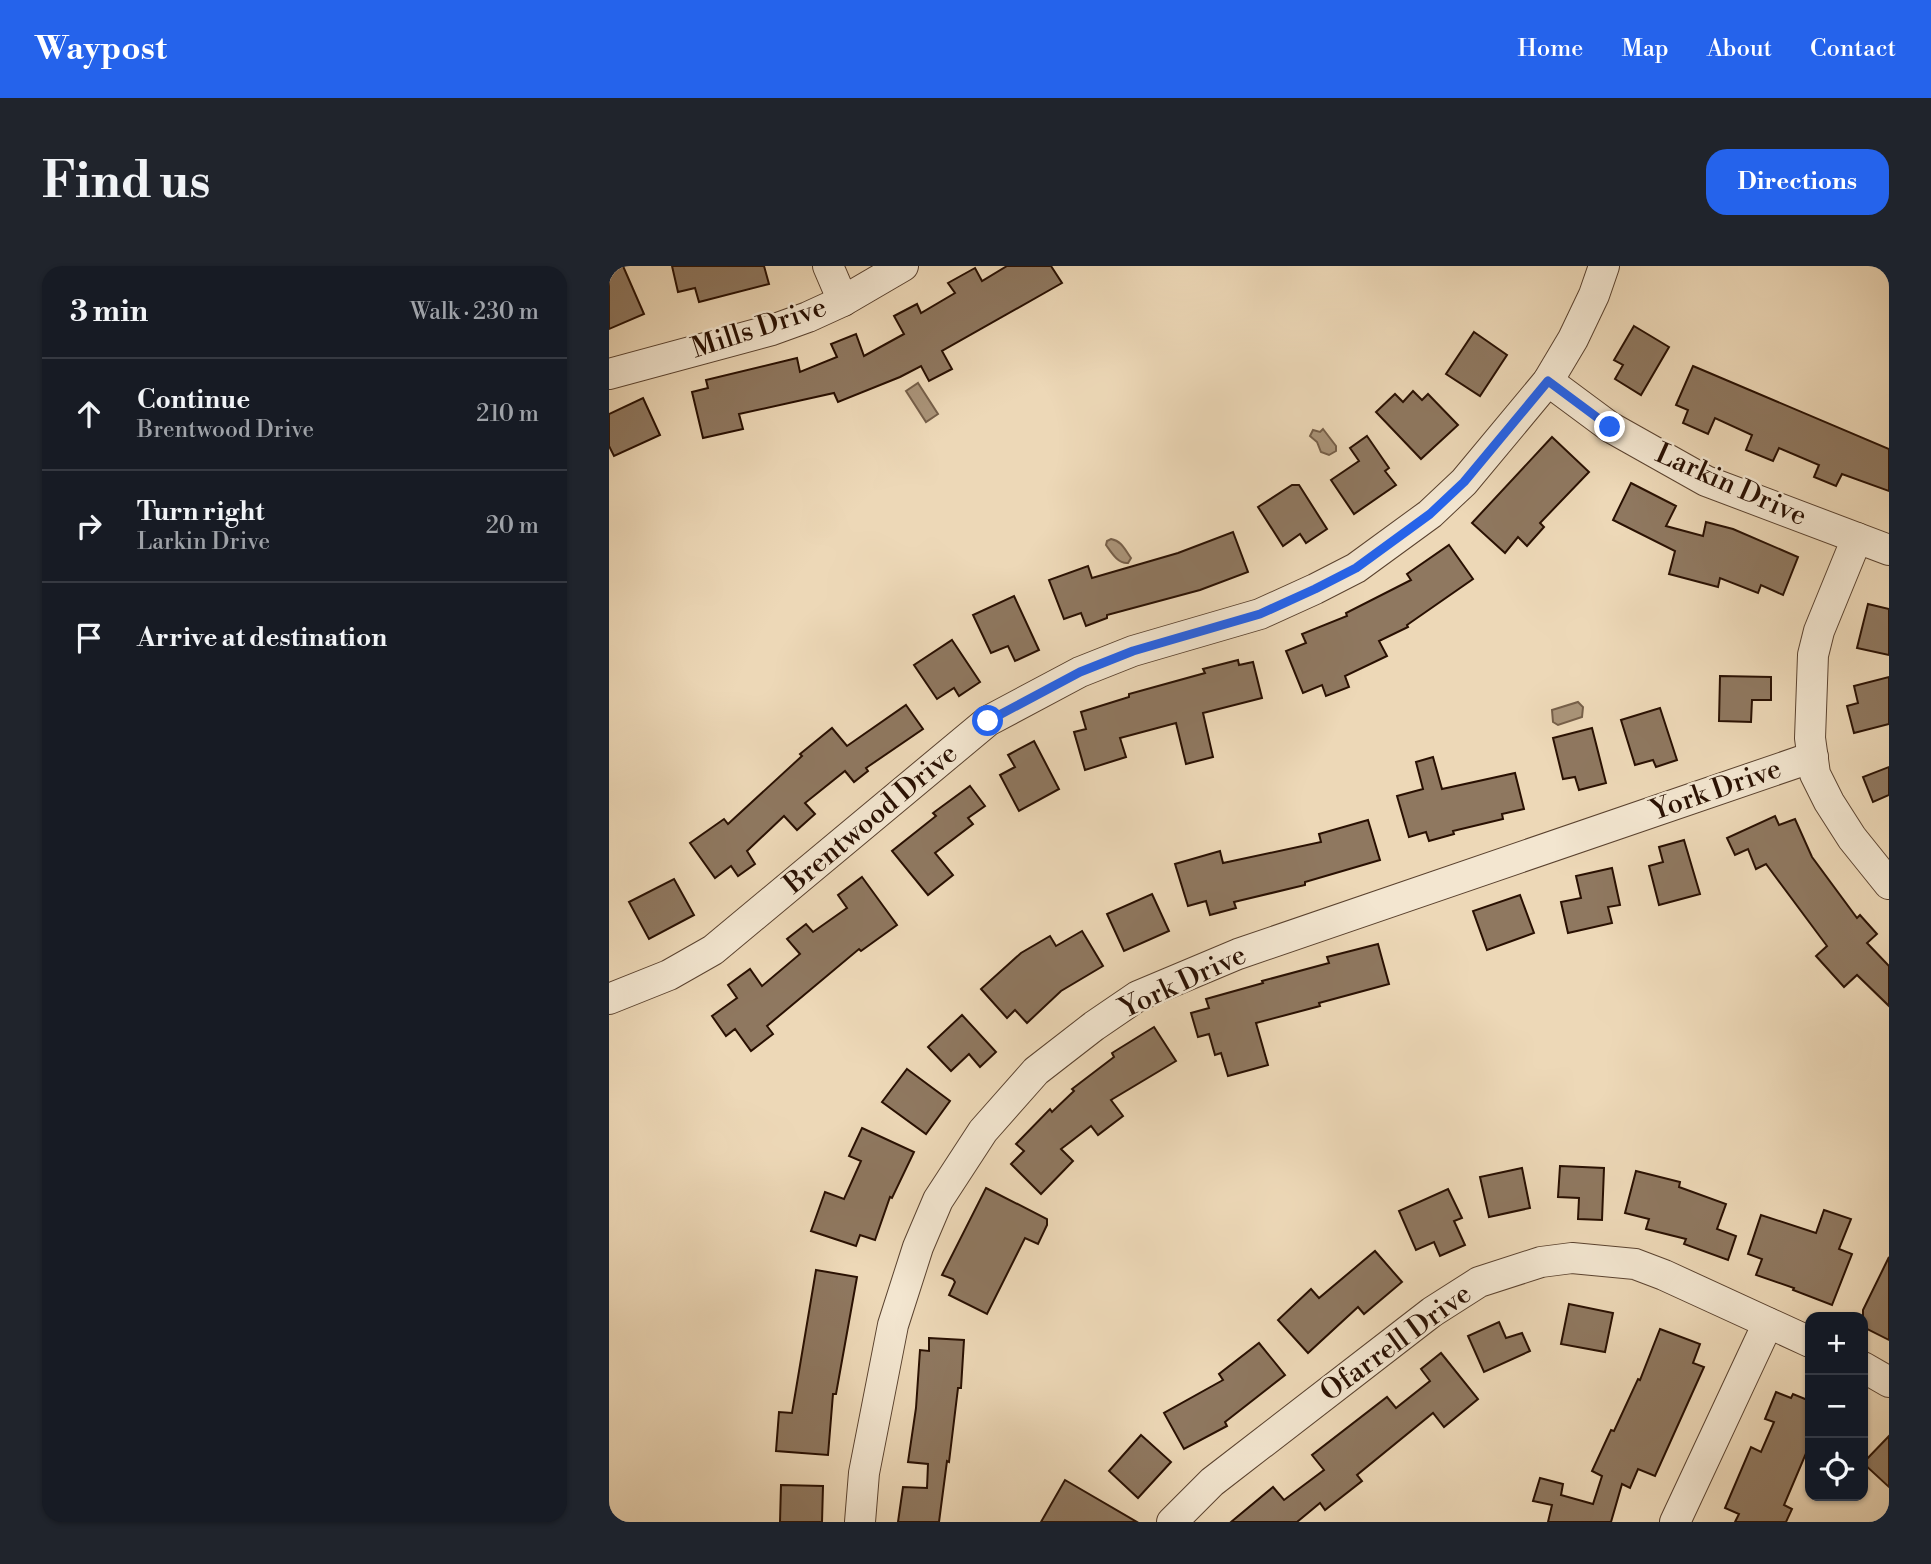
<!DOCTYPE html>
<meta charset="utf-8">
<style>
:root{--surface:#171b24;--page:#20242c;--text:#f1f3f6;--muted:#9ea1a6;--line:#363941;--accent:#2563eb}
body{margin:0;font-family:"Libre Bodoni",serif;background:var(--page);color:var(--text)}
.controls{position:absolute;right:21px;bottom:21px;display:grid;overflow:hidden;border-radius:14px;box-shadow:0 2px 5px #0004}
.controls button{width:63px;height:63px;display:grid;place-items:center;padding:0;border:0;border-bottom:2px solid var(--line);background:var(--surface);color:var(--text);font:35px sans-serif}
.stop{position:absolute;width:21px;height:21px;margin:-16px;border:5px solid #2563eb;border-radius:50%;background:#fff}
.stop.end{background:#2563eb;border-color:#fff;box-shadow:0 2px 7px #0008}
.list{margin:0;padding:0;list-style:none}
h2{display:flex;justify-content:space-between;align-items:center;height:91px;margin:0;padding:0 28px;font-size:30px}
h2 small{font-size:23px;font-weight:400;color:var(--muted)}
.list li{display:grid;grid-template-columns:46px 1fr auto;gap:21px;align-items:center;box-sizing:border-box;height:112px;padding:0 28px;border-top:2px solid var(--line)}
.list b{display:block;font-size:26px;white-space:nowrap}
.list p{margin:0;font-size:23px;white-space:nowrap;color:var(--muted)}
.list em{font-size:23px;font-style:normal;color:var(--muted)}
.icon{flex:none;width:38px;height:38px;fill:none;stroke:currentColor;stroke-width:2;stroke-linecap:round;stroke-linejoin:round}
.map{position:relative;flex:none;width:1280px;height:1256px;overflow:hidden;border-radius:21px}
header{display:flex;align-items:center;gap:42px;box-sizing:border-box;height:98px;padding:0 35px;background:var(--accent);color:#fff}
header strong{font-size:33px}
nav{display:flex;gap:38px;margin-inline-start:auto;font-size:24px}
.intro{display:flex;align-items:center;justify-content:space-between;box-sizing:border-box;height:168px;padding:0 42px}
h1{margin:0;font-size:49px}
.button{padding:18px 32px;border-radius:21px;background:var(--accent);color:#fff;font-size:24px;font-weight:700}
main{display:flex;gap:42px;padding:0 42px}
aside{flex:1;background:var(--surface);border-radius:21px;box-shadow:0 2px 5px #0004}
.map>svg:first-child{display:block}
.water{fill:#aa9479;stroke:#765f49;stroke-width:2}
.building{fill:#8f7860;stroke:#291002;stroke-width:2}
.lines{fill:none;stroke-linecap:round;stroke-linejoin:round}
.minor-casing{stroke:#5a422f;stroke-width:32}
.minor{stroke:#f3e6d0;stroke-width:30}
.route{stroke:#2563eb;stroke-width:9}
.labels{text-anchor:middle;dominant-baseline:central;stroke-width:5;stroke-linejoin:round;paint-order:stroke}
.street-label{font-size:28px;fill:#291002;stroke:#f3e6d0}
</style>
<header>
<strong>Waypost</strong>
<nav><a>Home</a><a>Map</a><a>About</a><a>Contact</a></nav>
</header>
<div class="intro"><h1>Find us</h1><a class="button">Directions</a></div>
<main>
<aside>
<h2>3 min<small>Walk · 230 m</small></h2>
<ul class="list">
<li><svg class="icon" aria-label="ahead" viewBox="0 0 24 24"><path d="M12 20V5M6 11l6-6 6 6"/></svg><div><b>Continue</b><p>Brentwood Drive</p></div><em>210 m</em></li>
<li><svg class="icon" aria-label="right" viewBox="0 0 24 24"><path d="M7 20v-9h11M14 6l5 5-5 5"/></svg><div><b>Turn right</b><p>Larkin Drive</p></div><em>20 m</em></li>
<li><svg class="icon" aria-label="arrive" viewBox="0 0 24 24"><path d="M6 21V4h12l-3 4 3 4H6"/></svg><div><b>Arrive at destination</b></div></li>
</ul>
</aside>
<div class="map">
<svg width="1280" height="1256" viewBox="0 0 1280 1256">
<rect width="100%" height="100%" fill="#edd8b7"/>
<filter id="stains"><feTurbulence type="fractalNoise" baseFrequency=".00286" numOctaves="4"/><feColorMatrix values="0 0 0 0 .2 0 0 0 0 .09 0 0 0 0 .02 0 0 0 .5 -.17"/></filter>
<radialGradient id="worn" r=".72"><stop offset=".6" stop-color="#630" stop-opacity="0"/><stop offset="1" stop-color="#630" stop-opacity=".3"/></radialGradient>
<g class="water">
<polygon points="309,117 329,148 317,156 297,125"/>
<polygon points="714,163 727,180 727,185 720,189 712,186 708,176 701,170 704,164 711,166"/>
<path d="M502,273C513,275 516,284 522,292L519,297C509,298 502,286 497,279L498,275Z"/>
<polygon points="969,436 974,441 973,451 949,459 944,456 943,444"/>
</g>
<g class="building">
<polygon points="0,0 14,0 35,48 0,63"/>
<polygon points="63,0 155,0 160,18 90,36 86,22 69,26"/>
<polygon points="398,0 442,0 453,17 333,85 343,103 320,115 312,100 291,111 229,136 225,127 130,148 134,163 94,172 83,126 99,122 97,114 188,92 191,106 228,91 222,78 247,68 255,90 295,68 285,50 308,38 312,47 346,27 339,17 366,2 373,15"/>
<polygon points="1025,60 1060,81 1032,129 1006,113 1014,99 1005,94"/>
<polygon points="865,66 898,89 871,130 837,108"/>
<polygon points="1084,100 1280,183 1280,225 1233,208 1227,220 1205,211 1210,199 1170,182 1164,195 1137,184 1143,169 1106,152 1099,168 1074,157 1079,144 1067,139"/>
<polygon points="804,125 813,134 819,128 849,159 812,193 767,146 786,128 794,136"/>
<polygon points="34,132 51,169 5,190 0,180 0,148"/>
<polygon points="758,170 780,202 776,205 787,219 745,248 722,214 750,195 741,182"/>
<polygon points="943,171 980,206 931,257 935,261 918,280 909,271 896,287 863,257"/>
<polygon points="1022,217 1067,240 1057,260 1094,270 1097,256 1124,263 1189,291 1174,329 1152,319 1149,327 1111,312 1109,321 1060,308 1066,285 1004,254"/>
<polygon points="683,219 690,219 718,263 697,277 691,268 674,280 649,241"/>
<polygon points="624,266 639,306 591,324 498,349 498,352 477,360 472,347 455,353 440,314 479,300 483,312 569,287"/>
<polygon points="840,279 864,313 798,359 799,361 770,375 778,390 736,410 740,421 717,430 713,419 694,427 677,385 697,377 693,368 738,350 737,347 802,314 798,308"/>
<polygon points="405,330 430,384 406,395 399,380 382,387 364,349"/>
<polygon points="1259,338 1280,343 1280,389 1248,382"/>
<polygon points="343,374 371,416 350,430 345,422 328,433 305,399"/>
<polygon points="629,394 630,399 644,396 653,432 594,447 604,491 577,498 567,457 511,472 517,491 476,504 465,466 477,463 472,446 520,431 520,428 596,407 594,403"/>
<polygon points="1111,410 1162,411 1162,434 1143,434 1142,456 1110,455"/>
<polygon points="1280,411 1280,458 1245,467 1238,440 1249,437 1245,420"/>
<polygon points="297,439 314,463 257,502 259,505 245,516 236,505 196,537 206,548 188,564 175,550 138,585 146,598 129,610 122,600 106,612 81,577 115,553 119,558 193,490 191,488 223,462 238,480"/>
<polygon points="1051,442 1068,494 1047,501 1044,494 1026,499 1012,454"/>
<polygon points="983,462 997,517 970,524 966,511 954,513 944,472"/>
<polygon points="425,475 450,523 410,545 391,509 406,501 399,489"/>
<polygon points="824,491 833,523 906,507 915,543 893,548 894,553 844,565 845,568 820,575 817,566 800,571 788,530 814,523 807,496"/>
<polygon points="1280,501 1280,529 1264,536 1254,511"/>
<polygon points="361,520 376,540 359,552 364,558 326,587 344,609 319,629 283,585 327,550 324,547"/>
<polygon points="1166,550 1170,559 1186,553 1203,591 1248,652 1251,649 1268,668 1258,677 1280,700 1280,740 1248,709 1235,721 1207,690 1218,680 1157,598 1147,603 1139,583 1126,589 1118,572"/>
<polygon points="759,554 771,594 696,616 696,619 625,636 627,642 601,649 597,635 579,640 566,598 611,585 614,597 712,576 710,568"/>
<polygon points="1075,574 1091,628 1050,639 1040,600 1054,596 1050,581"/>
<polygon points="1003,602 1011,639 999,641 1003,657 959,667 952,636 972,632 967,610"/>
<polygon points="253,611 288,659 252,685 250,683 158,760 164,768 142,785 126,763 117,770 103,750 128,732 119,719 141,703 153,720 191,688 178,673 197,658 204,666 238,642 229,629"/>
<polygon points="65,613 85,649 40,673 20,636"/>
<polygon points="543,628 560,665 515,685 498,648"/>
<polygon points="911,629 925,667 878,684 864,645"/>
<polygon points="473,665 494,700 452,725 418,757 406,744 398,752 372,723 412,687 441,670 447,680"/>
<polygon points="769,678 780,718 710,737 711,740 647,757 659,799 619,810 612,787 606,789 600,768 589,771 582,747 600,742 597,733 654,717 653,715 720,697 718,691"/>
<polygon points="353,749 387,786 371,801 360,788 342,805 319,781"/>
<polygon points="545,761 567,795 502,834 514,850 489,869 482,860 452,883 464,895 432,928 402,898 415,885 407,878 441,843 443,846 465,825 463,823 505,791 503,787"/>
<polygon points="298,803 341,835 317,868 273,836"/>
<polygon points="253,862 305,886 283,932 281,931 266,974 251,969 247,980 202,965 216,926 235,933 252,895 240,890"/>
<polygon points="951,900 995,902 993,954 969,953 970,932 949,931"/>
<polygon points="913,902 921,942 880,951 871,911"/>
<polygon points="1027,905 1071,916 1070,921 1117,938 1108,963 1127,970 1119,994 1075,978 1077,973 1037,963 1040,953 1016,947"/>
<polygon points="377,922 438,953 438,959 429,978 416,972 378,1048 340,1029 346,1016 344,1013 333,1009"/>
<polygon points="839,923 853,952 845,955 856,979 831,990 825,976 807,984 790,945"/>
<polygon points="1215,944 1242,953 1230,983 1243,988 1223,1039 1184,1024 1185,1022 1147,1009 1153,993 1139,988 1152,949 1207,967"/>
<polygon points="766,985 793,1016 755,1048 749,1041 699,1087 669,1054 702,1023 710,1032"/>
<polygon points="1280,991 1280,1074 1254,1061 1254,1044"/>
<polygon points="207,1004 248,1011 227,1128 224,1128 219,1189 167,1185 170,1146 183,1147"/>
<polygon points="960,1038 1004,1047 996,1086 952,1078"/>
<polygon points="890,1056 897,1072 913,1067 921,1085 875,1106 859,1070"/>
<polygon points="1051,1063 1091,1078 1084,1097 1095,1101 1046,1210 1029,1203 1021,1222 1013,1218 1002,1256 939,1256 943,1239 924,1235 931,1212 954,1218 952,1229 984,1238 993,1210 983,1205 1002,1164 1005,1165 1029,1113 1031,1114"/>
<polygon points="320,1072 355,1074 352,1122 349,1122 340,1196 338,1195 330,1256 289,1256 294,1221 318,1222 319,1198 299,1196 307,1142 311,1084 320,1085"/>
<polygon points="650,1077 676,1109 616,1156 618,1160 575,1183 555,1147 614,1114 610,1108"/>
<polygon points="832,1087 869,1133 835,1161 824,1147 748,1209 753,1215 716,1244 711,1237 688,1256 622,1256 664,1221 675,1234 715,1204 703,1189 778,1131 787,1142 821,1115 812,1103"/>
<polygon points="1167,1126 1182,1132 1184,1128 1201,1135 1201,1178 1175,1239 1183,1243 1177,1256 1126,1256 1130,1248 1116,1242 1142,1181 1152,1186 1165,1156 1156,1153"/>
<polygon points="532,1169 562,1196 529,1232 500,1205"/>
<polygon points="1280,1170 1280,1221 1254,1197"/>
<polygon points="456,1214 528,1256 432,1256"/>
<polygon points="172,1219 214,1220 213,1256 171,1256"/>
</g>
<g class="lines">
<g class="minor-casing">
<g id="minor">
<polyline points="219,0 234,35"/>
<polyline points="0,108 163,64 199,51 234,35 294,0"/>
<polyline points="939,115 1001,161 1097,215 1280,284"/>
<polyline points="1248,272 1210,365 1204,389 1201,472 1206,508 1220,536 1243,572 1280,618"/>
<polyline points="0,733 60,709 104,684 379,455 471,406 524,385 651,348 706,323 747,302 821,248 855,216 939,115 964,73 985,29 995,0"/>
<polyline points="1254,1101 1280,1116"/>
<polyline points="251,1256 255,1207 284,1059 309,981 329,934 374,865 427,805 485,760 529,730 629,688 1204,491"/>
<polyline points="563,1256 603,1216 823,1046 870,1016 932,996 963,992 1026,998 1055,1009 1201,1076"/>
<polyline points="1066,1256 1159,1057"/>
</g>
</g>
<use href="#minor" class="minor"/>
</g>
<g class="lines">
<polyline class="route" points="379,455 471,406 524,385 651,348 706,323 747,302 821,248 855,216 939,115 1001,161"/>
</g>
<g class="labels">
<g class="street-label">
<text transform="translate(150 62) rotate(-18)">Mills Drive</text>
<text transform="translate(1122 219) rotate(24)">Larkin Drive</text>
<text transform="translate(1107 524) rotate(-19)">York Drive</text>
<text transform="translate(262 553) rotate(-40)">Brentwood Drive</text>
<text transform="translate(574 716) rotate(-25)">York Drive</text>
<text transform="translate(787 1077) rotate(-36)">Ofarrell Drive</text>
</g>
</g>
<rect width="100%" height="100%" filter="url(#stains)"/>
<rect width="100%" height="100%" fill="url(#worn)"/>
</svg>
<div class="controls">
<button>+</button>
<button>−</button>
<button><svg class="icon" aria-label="locate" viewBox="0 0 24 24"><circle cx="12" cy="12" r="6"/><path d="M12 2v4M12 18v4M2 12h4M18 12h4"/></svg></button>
</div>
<div class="stop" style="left:379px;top:455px"></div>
<div class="stop end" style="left:1001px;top:161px"></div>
</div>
</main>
